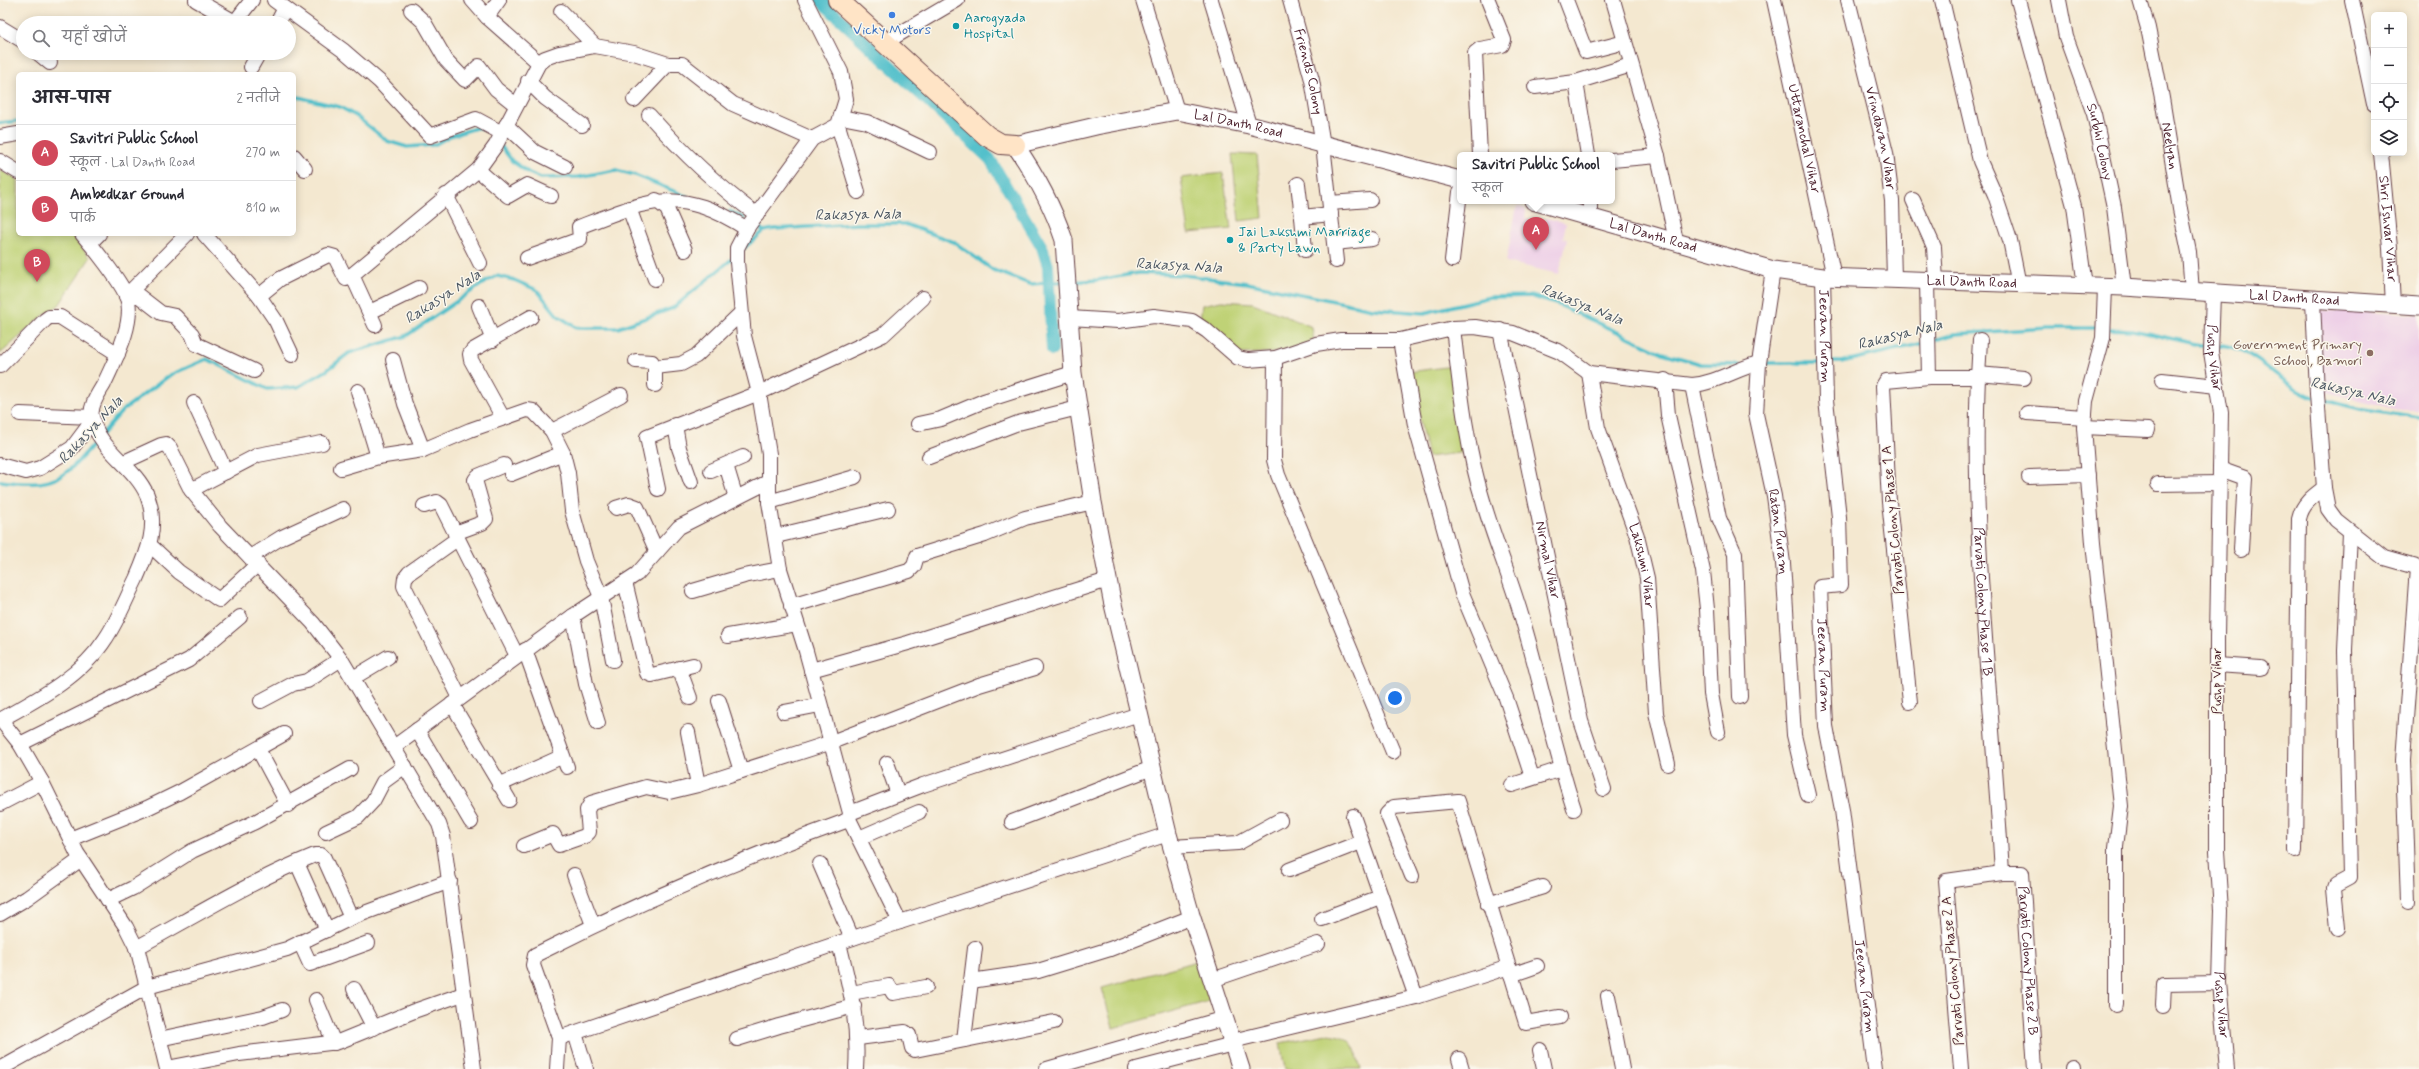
<!DOCTYPE html>
<html lang="hi">
<meta charset="utf-8">
<style>
:root{--surface:#fff;--page:#f7f7f7;--text:#2b2b33;--muted:#7c7c81;--line:#e1e1e2;--accent:#d1495b}
body{margin:0;font-family:Mynerve,"Playpen Sans Deva",sans-serif;background:var(--page);color:var(--text)}
.controls{position:absolute;right:12px;top:12px;display:grid;overflow:hidden;border-radius:6px;box-shadow:0 2px 10px #0003}
.controls button{width:36px;height:36px;display:grid;place-items:center;padding:0;border:0;border-bottom:1px solid var(--line);background:var(--surface);color:var(--text);font:20px sans-serif}
.you{position:absolute;left:1395px;top:698px;width:14px;height:14px;margin:-10px;border:3px solid #fff;border-radius:50%;background:#1a73e8;box-shadow:0 0 0 6px #1a73e833}
.badge{display:grid;place-items:center;width:26px;height:26px;border-radius:50%;background:var(--accent);color:#fff;font-size:13px;font-weight:700}
.pin{position:absolute;translate:-50% -33px;filter:drop-shadow(0 1px 2px #0008)}
.pin::after{content:'';position:absolute;top:21px;width:14px;height:12px;background:inherit;clip-path:polygon(0 0,100% 0,50% 100%)}
.popup{position:absolute;left:1457px;top:152px;width:158px;height:52px;box-sizing:border-box;display:grid;place-content:center;border-radius:6px;background:var(--surface);filter:drop-shadow(0 1px 3px #0005);font-size:13px;white-space:nowrap;color:var(--muted)}
.popup b{font-size:15px;color:var(--text)}
.popup::after{content:'';position:absolute;left:50%;top:100%;margin-left:-8px;border:8px solid transparent;border-top-color:var(--surface)}
.list{margin:0;padding:0;list-style:none}
h2{display:flex;justify-content:space-between;align-items:center;height:52px;margin:0;padding:0 16px;font-size:17px}
h2 small{font-size:13px;font-weight:400;color:var(--muted)}
.list li{display:grid;grid-template-columns:26px 1fr auto;gap:12px;align-items:center;box-sizing:border-box;height:56px;padding:0 16px;border-top:1px solid var(--line)}
.list b{display:block;font-size:15px;white-space:nowrap}
.list p{margin:0;font-size:13px;white-space:nowrap;color:var(--muted)}
.list em{font-size:13px;font-style:normal;color:var(--muted)}
.icon{flex:none;width:22px;height:22px;fill:none;stroke:currentColor;stroke-width:2;stroke-linecap:round;stroke-linejoin:round}
.map{position:relative;flex:none;width:2419px;height:1069px;overflow:hidden}
.search{position:absolute;background:var(--surface);box-shadow:0 2px 10px #0003;left:16px;top:16px;width:280px;height:44px;display:flex;align-items:center;gap:10px;box-sizing:border-box;padding:0 14px;border-radius:22px;color:var(--muted);font-size:15px}
.panel{position:absolute;background:var(--surface);box-shadow:0 2px 10px #0003;left:16px;top:72px;width:280px;height:164px;border-radius:6px}
.map>svg:first-child{display:block}
.built{fill:#eed0e7}
.green{fill:#bfd276;stroke:#847850}
.lines{fill:none;stroke-linecap:round;stroke-linejoin:round}
.stream{stroke:#51bfca;stroke-width:3.5}
.canal{stroke:#51bfca;stroke-width:12}
.minor-casing{stroke:#643d44;stroke-width:16}
.tertiary-casing{stroke:#643d44;stroke-width:19}
.secondary-casing{stroke:#643d44;stroke-width:22}
.minor{stroke:#fff;stroke-width:14}
.tertiary{stroke:#fff;stroke-width:17}
.secondary{stroke:#ffe4c6;stroke-width:20}
.shop-dot{fill:#3f7fe0;stroke:#fbf7ec;stroke-width:1.5}
.culture-dot{fill:#0f9aa8;stroke:#fbf7ec;stroke-width:1.5}
.education-dot{fill:#8d6e63;stroke:#fbf7ec;stroke-width:1.5}
.labels{text-anchor:middle;dominant-baseline:central;stroke-width:3;stroke-linejoin:round;paint-order:stroke}
.culture-label{font-size:14px;fill:#0d838f;stroke:#fbf7ec;text-anchor:start}
.shop-label{font-size:14px;fill:#366cbe;stroke:#fbf7ec}
.street-label{font-size:14px;fill:#4a1f2b;stroke:#fbf7ec}
.education-label{font-size:14px;fill:#785e54;stroke:#fbf7ec;text-anchor:end}
.water-label{font-size:15px;font-style:italic;fill:#4c5763;stroke:#fbf7ec}
</style>
<div class="map">
<svg width="2419" height="1069" viewBox="0 0 2419 1069">
<rect width="100%" height="100%" fill="#fbf7ec"/>
<filter id="ink" filterUnits="userSpaceOnUse"><feTurbulence type="fractalNoise" baseFrequency=".025" numOctaves="2"/><feDisplacementMap in="SourceGraphic" scale="8" xChannelSelector="R" yChannelSelector="G"/><feConvolveMatrix kernelMatrix="1 2 1 2 8 2 1 2 1" color-interpolation-filters="sRGB"/></filter>
<filter id="wash" filterUnits="userSpaceOnUse"><feTurbulence type="fractalNoise" baseFrequency=".012" numOctaves="4" result="noise"/><feDisplacementMap in="SourceGraphic" scale="16" xChannelSelector="R" yChannelSelector="G"/><feGaussianBlur stdDeviation="0.9" result="paint"/><feColorMatrix in="noise" values="0 0 0 0 0 0 0 0 0 0 0 0 0 0 0 0 0 1.4 0 .05"/><feComposite in="paint" operator="in"/></filter>
<g filter="url(#wash)">
<rect width="100%" height="100%" fill="#f4e8d0"/>
<g class="built">
<polygon points="1517,206 1526,209 1525,219 1545,223 1546,218 1566,223 1563,238 1567,239 1559,274 1506,262"/>
<polygon points="2318,310 2419,315 2419,410 2399,410 2322,391"/>
</g>
<g class="green">
<polygon points="1232,154 1257,155 1263,218 1239,221"/>
<polygon points="0,170 18,180 18,234 72,234 90,258 59,305 44,315 0,354"/>
<polygon points="1223,173 1231,229 1189,233 1181,178"/>
<polygon points="1221,301 1253,303 1312,327 1314,342 1283,352 1238,354 1200,319 1202,305"/>
<polygon points="1453,366 1467,452 1428,457 1409,372"/>
<polygon points="1200,960 1213,1000 1113,1028 1102,988"/>
<path d="M1327,1034C1354,1036 1354,1046 1361,1069H1285L1280,1043Z"/>
</g>
<g class="lines">
<g class="stream">
<polyline points="294,96 340,107 356,116 387,141 407,147 434,145 450,136 479,127 481,128"/>
<polyline points="0,123 18,121"/>
<polyline points="501,146 512,161 529,173 541,178 578,177 616,170 635,175 686,196"/>
<polyline points="730,211 744,218"/>
<polyline points="755,225 764,231"/>
<polyline points="742,250 764,231 774,229 858,224 905,224 954,242 993,270 1030,284 1062,282"/>
<polyline points="1072,282 1098,280 1139,273 1183,275 1247,283 1373,309 1424,313 1490,297 1531,296 1559,305 1663,353 1701,364 1739,365"/>
<polyline points="2107,329 2132,330 2201,345 2209,345"/>
<polyline points="1932,341 1955,334 2048,328 2101,328"/>
<path d="M2215,345C2253,343 2279,386 2314,397"/>
<polyline points="1829,362 1841,362 1924,343"/>
<polyline points="1763,363 1823,363"/>
<polyline points="2321,399 2364,410 2419,418"/>
<polyline points="102,434 123,410 170,375 207,359 267,389 298,387 326,371 349,353 406,336 482,284 497,276 514,280 537,290 557,315 577,328 618,328 673,308 733,258"/>
<path d="M0,481C55,488 62,481 97,440"/>
</g>
<polyline class="canal" points="820,0 990,159 1042,247 1048,266 1052,350"/>
</g>
</g>
<g filter="url(#ink)">
<g class="lines">
<g class="minor-casing">
<g id="minor">
<polyline points="196,0 235,22 252,0"/>
<polyline points="274,0 344,51 380,82 430,136 476,119 502,133"/>
<polyline points="472,0 487,17 539,63"/>
<polyline points="1143,0 1177,111"/>
<polyline points="1211,0 1249,125"/>
<path id="s1" d="M1290,0L1312,80L1323,145L1336,261"/>
<polyline points="1566,0 1586,52 1625,42"/>
<polyline points="1613,0 1658,156 1676,241"/>
<path id="s2" d="M1774,0L1834,277"/>
<path id="s3" d="M1848,0L1886,153L1892,201L1894,279"/>
<polyline points="1942,0 1980,161 1995,195 2010,240 2019,285"/>
<polyline points="2018,0 2074,206 2085,286"/>
<path id="s4" d="M2059,0L2066,37L2094,114L2114,207L2124,287"/>
<path id="s5" d="M2140,0L2148,28L2162,98L2180,209L2189,252L2192,292"/>
<polyline points="2352,0 2374,104"/>
<polyline points="411,10 424,22 446,60 465,80 479,66 496,89 516,105"/>
<polyline points="561,11 595,46"/>
<polyline points="487,17 499,0"/>
<polyline points="277,23 285,8"/>
<polyline points="0,27 23,41"/>
<polyline points="884,43 957,0"/>
<polyline points="38,53 50,63"/>
<polyline points="251,67 259,53"/>
<polyline points="528,81 545,98 582,125"/>
<polyline points="1535,87 1576,82"/>
<polyline points="634,100 668,64"/>
<path d="M649,115C682,152 718,186 757,215"/>
<polyline points="841,117 867,122 930,152"/>
<polyline points="506,125 535,152 565,167"/>
<polyline points="838,125 858,192"/>
<polyline points="0,137 18,134"/>
<path id="s6" d="M2381,153L2390,248L2393,305"/>
<polyline points="1480,155 1475,53 1480,49 1502,45 1504,40 1488,0"/>
<polyline points="1588,155 1576,82 1631,65"/>
<polyline points="294,156 305,169"/>
<polyline points="1612,160 1658,156"/>
<polyline points="0,161 18,172"/>
<polyline points="478,170 508,196 527,185 551,196"/>
<polyline points="1298,184 1302,217 1331,214"/>
<polyline points="446,195 480,263"/>
<polyline points="656,200 667,209 685,250"/>
<polyline points="1913,200 1934,247 1936,281"/>
<polyline points="1590,201 1590,218"/>
<polyline points="1330,203 1370,200"/>
<polyline points="629,208 655,279"/>
<polyline points="1302,217 1305,250"/>
<polyline points="204,234 259,296 276,321 292,355"/>
<polyline points="90,243 99,234"/>
<polyline points="1335,243 1372,239"/>
<path d="M527,258L580,239L579,227C648,200 678,185 747,229"/>
<polyline points="1452,260 1460,192"/>
<path id="s7" d="M1773,270L1759,363L1756,414L1774,496L1783,563L1794,735L1808,795"/>
<polyline points="352,275 375,325"/>
<path id="s8" d="M1823,277L1826,400L1839,517L1841,585L1820,587L1826,726L1842,810L1875,1069"/>
<polyline points="1927,281 1929,377"/>
<polyline points="2105,288 2103,338 2086,401 2084,427 2093,543 2121,806 2116,847 2116,1005"/>
<path id="s9" d="M2213,294L2211,352L2221,413L2217,637V851L2221,910L2219,983L2227,1069"/>
<polyline points="126,296 139,296 161,313 175,316 192,334 196,344 254,371"/>
<polyline points="126,296 187,234"/>
<polyline points="259,296 280,279 328,255 335,257 346,279 352,275 478,170 496,145 539,63 545,58 559,53 595,46 634,53 668,64 682,64 733,104 812,139"/>
<polyline points="2313,300 2317,394 2324,488 2328,509 2336,520 2384,558 2419,568"/>
<polyline points="479,306 493,340"/>
<polyline points="370,312 419,288"/>
<path d="M1070,318L1118,321L1154,316L1192,321L1207,331L1238,358L1248,360L1275,358L1316,344L1341,340H1400L1453,328L1475,327L1513,333L1560,352L1589,373L1692,385C1716,383 1736,369 1759,363"/>
<path d="M1453,328C1460,387 1466,447 1484,504C1496,545 1513,584 1524,625C1542,686 1554,748 1574,809"/>
<path id="s10" d="M1500,330L1581,721L1604,789"/>
<polyline points="1400,340 1415,425 1462,593 1506,698 1532,777"/>
<polyline points="1275,358 1274,460 1278,475 1393,752"/>
<polyline points="393,360 405,404 423,450"/>
<polyline points="636,361 652,362 655,367 681,364 696,356 741,313"/>
<polyline points="0,366 45,320 49,317 60,317 118,354"/>
<polyline points="655,367 655,385"/>
<path id="s11" d="M1589,373L1598,428L1637,536L1647,578L1656,713L1668,764"/>
<polyline points="1978,374 2024,378"/>
<polyline points="1978,377 1980,340"/>
<polyline points="1665,380 1668,415 1703,571 1707,609 1711,694 1718,732"/>
<polyline points="2162,380 2217,386"/>
<polyline points="1692,385 1719,518 1735,554 1740,697"/>
<polyline points="358,391 378,457"/>
<polyline points="194,403 226,472"/>
<polyline points="2027,413 2084,417"/>
<polyline points="20,414 92,417"/>
<polyline points="503,418 471,360 470,354 473,350 531,317"/>
<polyline points="918,424 941,419 984,401 1073,373"/>
<polyline points="675,425 679,448 691,482"/>
<polyline points="2084,427 2148,430"/>
<polyline points="552,431 621,395"/>
<polyline points="929,457 1018,423 1078,408"/>
<polyline points="124,462 161,445 166,444 170,448 191,490 220,526 313,623 341,659 439,824 443,836 474,1069"/>
<polyline points="0,465 26,472 40,468 72,448 93,420"/>
<polyline points="726,465 736,498"/>
<polyline points="341,468 378,457 423,450 470,430 527,410 533,411 552,431 563,453 568,473 572,511 586,561 601,597 613,660"/>
<polyline points="2220,469 2245,478 2241,550"/>
<polyline points="711,471 743,457"/>
<polyline points="511,474 563,453"/>
<polyline points="2029,477 2088,475"/>
<polyline points="2158,484 2219,483"/>
<polyline points="658,489 647,437 759,393 883,335 923,298"/>
<polyline points="191,490 258,455 322,443"/>
<polyline points="769,502 855,477"/>
<polyline points="424,506 437,502 441,505 517,656"/>
<polyline points="616,508 629,504 637,507 657,552"/>
<polyline points="455,533 482,523 486,519 475,480 478,476 504,465"/>
<polyline points="776,536 888,509"/>
<polyline points="457,539 409,573 405,578 404,586 460,698"/>
<polyline points="150,545 179,572 219,600 258,564"/>
<polyline points="250,557 282,537 343,509"/>
<polyline points="625,582 647,673 652,675 693,665"/>
<polyline points="693,591 744,576 780,569"/>
<polyline points="791,606 909,571 914,566 917,556 985,535 1025,518 1093,502"/>
<polyline points="573,616 586,684 598,723"/>
<polyline points="728,636 797,624"/>
<polyline points="525,650 567,767"/>
<polyline points="2217,665 2261,668"/>
<polyline points="679,668 690,698"/>
<polyline points="811,670 908,643 1108,580"/>
<polyline points="353,678 388,657"/>
<polyline points="261,701 293,684 307,681 341,659"/>
<polyline points="719,701 741,771"/>
<path id="s12" d="M1910,702L1889,502L1883,386L1886,381L1929,377H1978C1971,543 1993,708 2002,873"/>
<polyline points="452,704 509,800"/>
<polyline points="784,712 820,705"/>
<polyline points="0,719 20,744 42,782 77,853 126,927 138,951 167,1069"/>
<path d="M0,720C38,699 82,676 106,638C118,620 126,599 136,579C148,552 159,525 147,495C134,465 98,450 92,417C89,406 99,393 104,384C114,362 137,320 126,295C119,279 94,248 82,234"/>
<polyline points="417,730 471,822"/>
<polyline points="688,732 698,785"/>
<polyline points="20,744 189,660 240,617"/>
<polyline points="394,747 573,616 637,574 679,527 768,482"/>
<polyline points="258,749 288,805"/>
<polyline points="887,763 898,794"/>
<polyline points="499,785 561,757"/>
<polyline points="1512,785 1561,769"/>
<polyline points="0,804 42,782"/>
<polyline points="850,813 923,785 1139,714"/>
<polyline points="1353,816 1416,997"/>
<polyline points="849,819 900,922 1168,834"/>
<polyline points="1012,822 1152,768"/>
<polyline points="326,832 358,817 373,801 383,782 405,766"/>
<polyline points="859,838 919,812"/>
<polyline points="70,839 147,808 180,792 284,734"/>
<polyline points="524,846 553,834 559,845 585,836 589,832 587,810 591,803 646,787 669,792 698,785 829,743 979,685 1035,668"/>
<polyline points="1171,847 1238,843 1280,820"/>
<path d="M2295,851L2299,519C2302,504 2313,496 2324,488"/>
<polyline points="297,863 327,930"/>
<polyline points="820,864 852,938"/>
<polyline points="1289,870 1361,842"/>
<polyline points="574,875 593,925"/>
<polyline points="1412,876 1387,814 1394,807 1458,801 1526,1023 1560,1017"/>
<polyline points="108,900 133,888 192,851 255,822 350,769"/>
<polyline points="2408,902 2403,760 2417,568"/>
<polyline points="1488,904 1543,887"/>
<polyline points="0,914 27,898 81,859"/>
<polyline points="1322,919 1380,897"/>
<polyline points="2338,928 2334,888 2335,885 2350,877 2345,651 2350,532"/>
<polyline points="300,942 310,964 368,943"/>
<path d="M839,943C850,988 859,1022 856,1069"/>
<path d="M136,948C195,916 253,880 315,855H321L324,858L351,918"/>
<polyline points="975,948 971,981 1038,971 1110,949 1192,917"/>
<polyline points="1511,975 1537,966"/>
<polyline points="1212,980 1318,944"/>
<polyline points="354,989 374,1028"/>
<polyline points="851,993 889,986 893,993 926,987"/>
<polyline points="1608,996 1622,1069"/>
<polyline points="316,1000 334,1043"/>
<polyline points="2163,1006 2164,984 2219,983"/>
<polyline points="575,1033 586,1069"/>
<polyline points="559,1038 900,922"/>
<polyline points="858,1038 905,1032 909,1035 912,1048 915,1050 1054,1022"/>
<polyline points="159,1039 263,1017 282,1010"/>
<polyline points="737,1039 779,1026 854,1006"/>
<polyline points="964,1040 971,981"/>
<polyline points="1232,1041 1416,997 1509,967"/>
<polyline points="1540,1050 1544,1069"/>
<polyline points="1459,1059 1462,1069"/>
<polyline points="2072,1067 2072,1069"/>
<polyline points="167,1068 239,1054 338,1042 414,1011 463,994"/>
<polyline points="0,1069 147,987 287,949 351,918 450,881"/>
<path d="M557,1069L559,1038L533,965L535,955C635,904 738,860 843,822L849,819L850,813L806,651L780,569L769,502V454L759,393L744,336L737,262V248L749,225L812,139L838,125L846,99L841,72L805,0"/>
<polyline points="1047,1069 1225,1018"/>
<polyline points="1136,1069 1233,1044"/>
<path id="s13" d="M1961,1069L1946,881L2002,873H2022L2035,1069"/>
</g>
</g>
<g class="tertiary-casing">
<g id="tertiary">
<path id="s14" d="M1533,201L1773,270L1823,277L2124,287L2419,306"/>
<path id="s15" d="M1241,1069L1191,915L1168,834L1112,600L1093,502L1073,373L1064,240C1053,207 1035,174 1015,145L1096,126L1177,111L1249,125L1460,180"/>
</g>
</g>
<g class="secondary-casing">
<polyline id="secondary" points="838,0 987,136 1001,144 1015,145"/>
</g>
<use href="#minor" class="minor"/>
<use href="#tertiary" class="tertiary"/>
<use href="#secondary" class="secondary"/>
</g>
</g>
<circle class="shop-dot" cx="892" cy="15" r="4"/>
<g class="culture-dot">
<circle cx="956" cy="26" r="4"/>
<circle cx="1230" cy="240" r="4"/>
</g>
<circle class="education-dot" cx="2370" cy="353" r="4"/>
<g class="labels">
<g class="culture-label">
<text x="964" y="18">Aarogyada<tspan x="964" dy="16">Hospital</tspan></text>
<text x="1238" y="232">Jai Lakshmi Marriage<tspan x="1238" dy="16">&amp; Party Lawn</tspan></text>
</g>
<g class="shop-label">
<text x="892" y="30">Vicky Motors</text>
</g>
<g class="street-label">
<text stroke="none"><textPath href="#s1" startOffset="74">Friends Colony</textPath></text>
<text stroke="none"><textPath href="#s15" startOffset="1186">Lal Danth Road</textPath></text>
<text stroke="none"><textPath href="#s3" startOffset="142">Vrindavan Vihar</textPath></text>
<text stroke="none"><textPath href="#s2" startOffset="142">Uttaranchal Vihar</textPath></text>
<text stroke="none"><textPath href="#s4" startOffset="148">Surbhi Colony</textPath></text>
<text stroke="none"><textPath href="#s5" startOffset="149">Neelyan</textPath></text>
<text stroke="none"><textPath href="#s6" startOffset="76">Shri Ishvar Vihar</textPath></text>
<text stroke="none"><textPath href="#s14" startOffset="125">Lal Danth Road</textPath></text>
<text stroke="none"><textPath href="#s14" startOffset="449">Lal Danth Road</textPath></text>
<text stroke="none"><textPath href="#s14" startOffset="772">Lal Danth Road</textPath></text>
<text stroke="none"><textPath href="#s8" startOffset="59">Jeevan Puram</textPath></text>
<text stroke="none"><textPath href="#s9" startOffset="64">Pushp Vihar</textPath></text>
<text transform="translate(1893 520) rotate(-95)">Parvati Colony Phase 1 A</text>
<text stroke="none"><textPath href="#s7" startOffset="265">Ratan Puram</textPath></text>
<text stroke="none"><textPath href="#s10" startOffset="235">Nirmal Vihar</textPath></text>
<text stroke="none"><textPath href="#s11" startOffset="201">Lakshmi Vihar</textPath></text>
<text stroke="none"><textPath href="#s12" startOffset="640">Parvati Colony Phase 1 B</textPath></text>
<text stroke="none"><textPath href="#s8" startOffset="408">Jeevan Puram</textPath></text>
<text transform="translate(2217 681) rotate(-90)">Pushp Vihar</text>
<text stroke="none"><textPath href="#s13" startOffset="353">Parvati Colony Phase 2 B</textPath></text>
<text transform="translate(1953 971) rotate(-95)">Parvati Colony Phase 2 A</text>
<text stroke="none"><textPath href="#s8" startOffset="732">Jeevan Puram</textPath></text>
<text stroke="none"><textPath href="#s9" startOffset="712">Pushp Vihar</textPath></text>
</g>
<g class="education-label">
<text x="2362" y="345">Government Primary<tspan x="2362" dy="16">School, Bamori</tspan></text>
</g>
<g class="water-label">
<text transform="translate(858 215) rotate(-1)">Rakasya Nala</text>
<text transform="translate(1179 266) rotate(3)">Rakasya Nala</text>
<text transform="translate(443 297) rotate(-33)">Rakasya Nala</text>
<text transform="translate(1582 305) rotate(22)">Rakasya Nala</text>
<text transform="translate(1900 335) rotate(-14)">Rakasya Nala</text>
<text transform="translate(2353 392) rotate(13)">Rakasya Nala</text>
<text transform="translate(91 430) rotate(-47)">Rakasya Nala</text>
</g>
</g>
</svg>
<div class="controls">
<button>+</button>
<button>−</button>
<button><svg class="icon" aria-label="locate" viewBox="0 0 24 24"><circle cx="12" cy="12" r="6"/><path d="M12 2v4M12 18v4M2 12h4M18 12h4"/></svg></button>
<button><svg class="icon" aria-label="layers" viewBox="0 0 24 24"><path d="M12 4l9 5-9 5-9-5zM3 14l9 5 9-5"/></svg></button>
</div>
<div class="you"></div>
<div class="pin badge" style="left:1536px;top:250px">A</div>
<div class="popup"><b>Savitri Public School</b>स्कूल</div>
<div class="pin badge" style="left:37px;top:282px">B</div>
<div class="search"><svg class="icon" aria-label="search" viewBox="0 0 24 24"><circle cx="10" cy="10" r="6"/><path d="M15 15l6 6"/></svg>यहाँ खोजें</div>
<section class="panel">
<h2>आस-पास<small>2 नतीजे</small></h2>
<ul class="list">
<li><span class="badge">A</span><div><b>Savitri Public School</b><p>स्कूल · Lal Danth Road</p></div><em>270 m</em></li>
<li><span class="badge">B</span><div><b>Ambedkar Ground</b><p>पार्क</p></div><em>810 m</em></li>
</ul>
</section>
</div>
